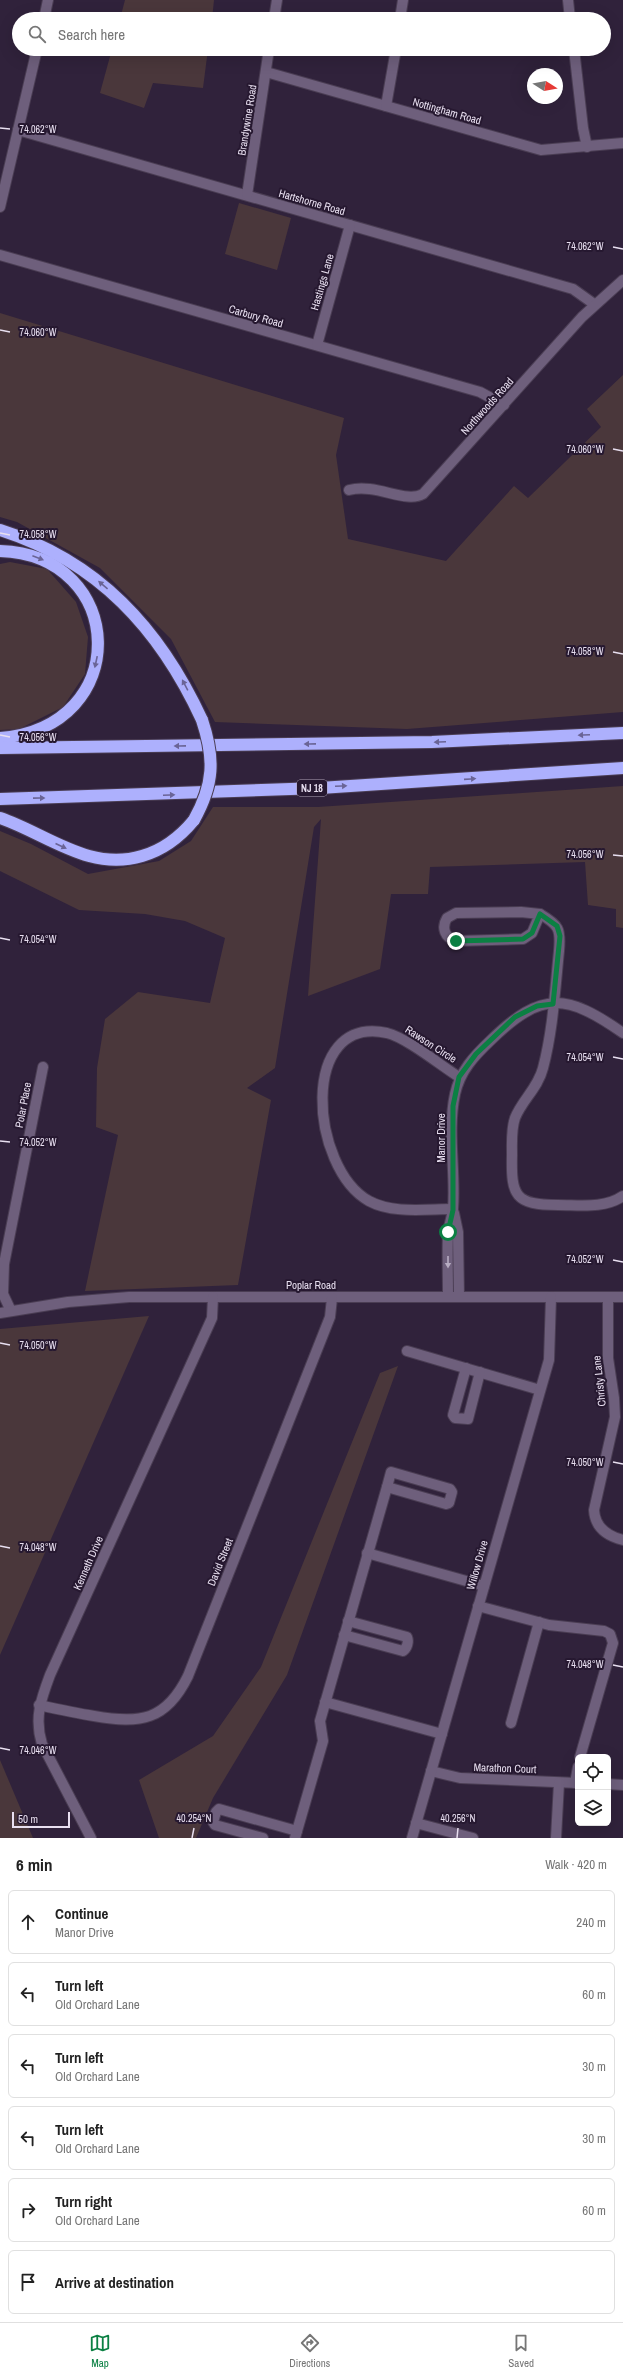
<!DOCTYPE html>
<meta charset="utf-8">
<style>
:root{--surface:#fff;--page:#f6f6f6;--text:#222;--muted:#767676;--line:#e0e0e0;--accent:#0b8043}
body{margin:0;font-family:"Archivo Narrow",sans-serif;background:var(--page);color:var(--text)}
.controls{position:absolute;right:12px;bottom:12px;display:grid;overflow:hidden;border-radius:6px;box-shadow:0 4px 16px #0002}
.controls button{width:36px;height:36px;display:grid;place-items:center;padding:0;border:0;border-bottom:1px solid var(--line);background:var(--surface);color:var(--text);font:20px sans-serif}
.compass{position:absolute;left:527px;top:68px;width:36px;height:36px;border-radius:50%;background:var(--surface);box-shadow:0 4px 16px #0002;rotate:101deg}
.scale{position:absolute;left:12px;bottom:10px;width:58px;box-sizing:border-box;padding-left:4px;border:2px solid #e8dff0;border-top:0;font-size:11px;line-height:14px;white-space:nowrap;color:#e8dff0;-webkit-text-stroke:3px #261830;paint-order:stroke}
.stop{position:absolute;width:12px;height:12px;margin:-9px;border:3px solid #0b8043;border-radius:50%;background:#fff}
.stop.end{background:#0b8043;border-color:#fff;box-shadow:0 1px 4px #0008}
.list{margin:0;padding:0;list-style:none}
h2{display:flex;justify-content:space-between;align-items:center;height:52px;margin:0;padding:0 16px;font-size:17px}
h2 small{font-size:13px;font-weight:400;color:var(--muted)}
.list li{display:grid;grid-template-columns:26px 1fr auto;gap:12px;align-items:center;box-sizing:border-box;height:64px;margin:0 8px 8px;padding:0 8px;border:1px solid var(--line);border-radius:6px}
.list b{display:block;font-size:15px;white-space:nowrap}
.list p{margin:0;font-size:13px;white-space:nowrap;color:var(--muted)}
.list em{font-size:13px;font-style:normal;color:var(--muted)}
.icon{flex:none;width:22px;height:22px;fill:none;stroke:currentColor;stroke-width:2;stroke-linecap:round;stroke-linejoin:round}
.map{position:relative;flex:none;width:623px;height:1838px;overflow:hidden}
.search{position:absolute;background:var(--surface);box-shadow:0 4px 16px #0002;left:12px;right:12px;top:12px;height:44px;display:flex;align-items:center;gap:10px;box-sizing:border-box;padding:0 14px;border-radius:22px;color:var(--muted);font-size:15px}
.sheet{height:484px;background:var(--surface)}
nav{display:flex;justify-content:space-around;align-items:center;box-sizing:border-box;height:56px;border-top:1px solid var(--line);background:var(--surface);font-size:11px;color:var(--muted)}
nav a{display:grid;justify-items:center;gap:2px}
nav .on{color:var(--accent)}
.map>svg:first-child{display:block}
.green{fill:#4a373b}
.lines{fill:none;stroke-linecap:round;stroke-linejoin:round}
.minor-casing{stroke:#4a3d53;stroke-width:12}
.highway-casing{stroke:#4a3d53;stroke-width:14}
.minor{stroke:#6e5f7c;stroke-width:10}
.highway{stroke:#adb0fd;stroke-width:12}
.highway-bridge-casing{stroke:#4a3d53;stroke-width:14;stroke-linecap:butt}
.highway-bridge{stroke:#adb0fd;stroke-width:12}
.oneway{fill:#6a6496}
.oneway2{fill:#b7acc2}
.route{stroke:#0b8043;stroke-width:5}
.ticks{fill:none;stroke:#e8dff0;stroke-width:1.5}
.labels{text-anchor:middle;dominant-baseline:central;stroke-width:4;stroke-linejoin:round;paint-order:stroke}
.shield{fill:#261830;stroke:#aea3b6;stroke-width:1}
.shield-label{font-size:10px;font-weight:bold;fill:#e8dff0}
.street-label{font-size:11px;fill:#e8dff0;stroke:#261830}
.ticks-label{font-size:10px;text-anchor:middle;fill:#e8dff0;stroke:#261830;stroke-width:4;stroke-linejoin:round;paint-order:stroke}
</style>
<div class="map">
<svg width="623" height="1838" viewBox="0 0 623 1838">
<rect width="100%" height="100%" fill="#30223b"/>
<g class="green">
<polygon points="125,0 214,0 212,19 120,19"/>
<polygon points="112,49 208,49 203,88 153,83 144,108 100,93"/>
<polygon points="239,203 291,218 277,270 225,254"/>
<polygon points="0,313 344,418 336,455 348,539 446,561 514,486 528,498 601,427 587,409 623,375 623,712 407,729 215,722 171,639 100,568 17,522 0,517"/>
<polygon points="10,562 47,569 76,602 88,637 85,674 63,707 19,729 0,730 0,564"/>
<polygon points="623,786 623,928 616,927 616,909 588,905 585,862 430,867 428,894 391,894 380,969 308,996 321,819 314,827 275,1068 247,1088 271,1100 238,1285 85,1291 118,1135 96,1127 97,1068 105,1019 138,992 210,1003 225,938 185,921 145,914 79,910 0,871 0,831 31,844 88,874 159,861 191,841 213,807 318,807"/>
<polygon points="149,1316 0,1655 0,1329"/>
<polygon points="398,1366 287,1675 213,1798 196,1838 159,1838 139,1780 213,1736 261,1667 380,1373"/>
<polygon points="0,1760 33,1838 0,1838"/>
</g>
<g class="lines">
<g class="minor-casing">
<g id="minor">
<polyline points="568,0 570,19"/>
<polyline points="44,19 48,0"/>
<polyline points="274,19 277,0"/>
<polyline points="400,19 403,0"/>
<polyline points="574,49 583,128 587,147"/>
<polyline points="266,72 541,150 623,143"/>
<polyline points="386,106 396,49"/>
<polyline points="18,130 573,289 594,304"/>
<polyline points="247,195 269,49"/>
<polyline points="0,207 37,49"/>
<polyline points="0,255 480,392 504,405"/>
<polyline points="317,345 350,225"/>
<path d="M349,490C377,483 405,504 423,494L582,317L623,280"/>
<path d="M521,912L540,914L532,933L523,939L456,941C445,938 441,928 447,918L456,913Z"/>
<path d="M540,914C559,925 561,929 559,951C555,990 553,1030 543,1068C538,1088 522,1100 515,1118C511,1129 512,1143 512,1155C511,1196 515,1205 558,1205C580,1205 604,1209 623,1196"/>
<path d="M453,1209C426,1209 393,1214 369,1201C310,1168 298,1014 387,1033C407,1038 440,1065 459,1077"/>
<polyline points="454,1213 458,1232 459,1297"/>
<path d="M448,1297C448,1276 447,1254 448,1233C449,1225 452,1217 453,1209C456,1172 447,1132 455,1094C460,1071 474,1056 491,1040C542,990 567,994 623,1033"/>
<path d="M608,1297V1358L614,1398L615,1417L594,1510C595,1527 607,1536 623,1540"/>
<polyline points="11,1311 3,1294 4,1264 43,1067"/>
<polyline points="0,1313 68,1302 129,1297 623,1297"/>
<polyline points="407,1351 540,1390"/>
<polyline points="466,1368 453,1415 455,1418 468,1419 480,1372"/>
<polygon points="391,1472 450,1489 452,1492 449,1503 446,1504 387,1487"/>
<polyline points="367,1553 484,1586"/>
<polyline points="478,1606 549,1625 604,1631 610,1634 613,1643 580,1757"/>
<path d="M344,1635L403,1651C407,1648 409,1642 407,1637L348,1621"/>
<polyline points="325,1702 442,1734"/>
<path d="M39,1705C57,1709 75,1713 94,1716C140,1724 166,1721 188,1676L330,1317L332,1298"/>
<polyline points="511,1723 539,1622"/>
<polyline points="431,1771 460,1778 578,1783"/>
<polyline points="575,1783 578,1767"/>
<polyline points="608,1784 623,1785"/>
<polyline points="416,1823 473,1838"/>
<path d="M91,1838L42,1744C34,1718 41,1699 50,1675L212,1318L213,1297"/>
<polyline points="263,1838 215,1825 213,1822 216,1812 219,1809 297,1831"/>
<polyline points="295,1838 323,1741 320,1721 387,1487"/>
<polyline points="412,1838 549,1360 551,1297"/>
<polyline points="556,1838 559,1783"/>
</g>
</g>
<g class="highway-casing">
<g id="highway">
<path d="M0,530C98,561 160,629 202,720"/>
<path d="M0,551C127,555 134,727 0,738"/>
<polyline points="0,748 432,742 623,733"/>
<polyline points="0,799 320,788 623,768"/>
<path d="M0,818C47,834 89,872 142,856C163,850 180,837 194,820"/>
</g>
</g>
<use href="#minor" class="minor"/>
<use href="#highway" class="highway"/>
<g class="highway-bridge-casing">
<path id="highway-bridge" d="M194,820C214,784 215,759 202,720"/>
</g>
<use href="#highway-bridge" class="highway-bridge"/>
</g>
<defs><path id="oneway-solid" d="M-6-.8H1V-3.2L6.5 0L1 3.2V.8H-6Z"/></defs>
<g class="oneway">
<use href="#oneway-solid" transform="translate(38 558) rotate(21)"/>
<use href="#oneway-solid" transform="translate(103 585) rotate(-140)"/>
<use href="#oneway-solid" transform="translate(96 662) rotate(102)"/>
<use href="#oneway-solid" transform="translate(185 685) rotate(-118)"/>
<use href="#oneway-solid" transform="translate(584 735) rotate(177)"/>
<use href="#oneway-solid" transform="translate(440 742) rotate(177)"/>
<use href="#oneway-solid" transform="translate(310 744) rotate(179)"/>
<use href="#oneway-solid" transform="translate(180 746) rotate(179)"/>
<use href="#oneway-solid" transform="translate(470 779) rotate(-4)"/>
<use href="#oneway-solid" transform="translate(341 786) rotate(-3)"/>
<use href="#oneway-solid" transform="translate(169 795) rotate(-2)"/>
<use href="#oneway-solid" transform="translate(39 798) rotate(-1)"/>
<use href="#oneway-solid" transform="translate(61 846) rotate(24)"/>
</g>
<use class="oneway2" href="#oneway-solid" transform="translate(448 1262) rotate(90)"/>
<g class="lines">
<polyline class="route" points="448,1232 453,1210 453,1106 459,1077 476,1054 515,1017 537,1006 553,1004 560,936 557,926 540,914 532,933 523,939 456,941"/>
</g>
<path class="ticks" d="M0,128L10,129M613,247L623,249M0,330L10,332M613,449L623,451M0,533L10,535M613,652L623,654M0,735L10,737M613,855L623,856M0,938L10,940M613,1057L623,1059M0,1141L10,1142M613,1260L623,1262M0,1343L10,1345M613,1462L623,1464M0,1546L10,1548M613,1665L623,1667M0,1748L10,1750M192,1838L194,1828M457,1838L458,1828"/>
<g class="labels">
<rect class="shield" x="297" y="780" width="30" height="16" rx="3"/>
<g class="shield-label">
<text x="312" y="788">NJ 18</text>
</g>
<g class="street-label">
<text transform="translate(447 111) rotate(16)">Nottingham Road</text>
<text transform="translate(247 120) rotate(-81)">Brandywine Road</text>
<text transform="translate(312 202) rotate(16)">Hartshorne Road</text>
<text transform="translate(322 282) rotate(-74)">Hastings Lane</text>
<text transform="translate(256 316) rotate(16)">Carbury Road</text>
<text transform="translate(487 406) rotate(-48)">Northwoods Road</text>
<text transform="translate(431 1044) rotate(33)">Rawson Circle</text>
<text transform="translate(23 1105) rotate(-79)">Polar Place</text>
<text transform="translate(441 1138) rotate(-90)">Manor Drive</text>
<text x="311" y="1285">Poplar Road</text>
<text transform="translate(599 1381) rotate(-96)">Christy Lane</text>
<text transform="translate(220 1562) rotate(-68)">David Street</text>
<text transform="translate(88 1563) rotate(-66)">Kenneth Drive</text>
<text transform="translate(477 1565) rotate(-74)">Willow Drive</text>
<text transform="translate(505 1768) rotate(2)">Marathon Court</text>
</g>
</g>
<g class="ticks-label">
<text x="38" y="133">74.062°W</text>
<text x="585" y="250">74.062°W</text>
<text x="38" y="336">74.060°W</text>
<text x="585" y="453">74.060°W</text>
<text x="38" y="538">74.058°W</text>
<text x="585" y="655">74.058°W</text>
<text x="38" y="741">74.056°W</text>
<text x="585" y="858">74.056°W</text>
<text x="38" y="943">74.054°W</text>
<text x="585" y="1061">74.054°W</text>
<text x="38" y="1146">74.052°W</text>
<text x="585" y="1263">74.052°W</text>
<text x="38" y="1349">74.050°W</text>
<text x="585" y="1466">74.050°W</text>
<text x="38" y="1551">74.048°W</text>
<text x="585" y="1668">74.048°W</text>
<text x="38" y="1754">74.046°W</text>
<text x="194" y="1822">40.254°N</text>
<text x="458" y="1822">40.256°N</text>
</g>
</svg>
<div class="controls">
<button><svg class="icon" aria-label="locate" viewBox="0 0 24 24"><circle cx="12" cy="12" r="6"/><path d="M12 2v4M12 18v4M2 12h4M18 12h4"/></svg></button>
<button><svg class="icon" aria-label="layers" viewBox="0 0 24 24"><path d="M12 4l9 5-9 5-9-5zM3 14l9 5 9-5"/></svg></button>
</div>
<svg class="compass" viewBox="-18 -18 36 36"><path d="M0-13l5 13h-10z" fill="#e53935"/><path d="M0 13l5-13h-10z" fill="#767676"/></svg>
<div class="scale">50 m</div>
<div class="stop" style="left:448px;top:1232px"></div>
<div class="stop end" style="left:456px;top:941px"></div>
<div class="search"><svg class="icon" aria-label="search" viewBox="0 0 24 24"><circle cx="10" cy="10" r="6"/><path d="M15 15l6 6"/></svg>Search here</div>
</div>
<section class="sheet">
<h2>6 min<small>Walk · 420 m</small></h2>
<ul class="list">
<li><svg class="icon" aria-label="ahead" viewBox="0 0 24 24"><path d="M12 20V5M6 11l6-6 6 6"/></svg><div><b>Continue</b><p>Manor Drive</p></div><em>240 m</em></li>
<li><svg class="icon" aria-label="left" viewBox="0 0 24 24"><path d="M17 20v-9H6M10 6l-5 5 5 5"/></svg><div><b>Turn left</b><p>Old Orchard Lane</p></div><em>60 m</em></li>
<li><svg class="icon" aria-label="left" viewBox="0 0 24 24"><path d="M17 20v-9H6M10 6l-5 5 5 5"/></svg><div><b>Turn left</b><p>Old Orchard Lane</p></div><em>30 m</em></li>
<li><svg class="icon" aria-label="left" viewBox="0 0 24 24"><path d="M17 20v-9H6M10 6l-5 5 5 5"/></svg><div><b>Turn left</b><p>Old Orchard Lane</p></div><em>30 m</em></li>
<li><svg class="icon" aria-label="right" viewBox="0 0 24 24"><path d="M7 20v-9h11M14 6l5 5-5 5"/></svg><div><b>Turn right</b><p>Old Orchard Lane</p></div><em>60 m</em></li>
<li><svg class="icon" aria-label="arrive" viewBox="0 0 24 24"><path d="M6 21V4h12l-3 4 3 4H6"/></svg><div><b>Arrive at destination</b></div></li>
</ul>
</section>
<nav>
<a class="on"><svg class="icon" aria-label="map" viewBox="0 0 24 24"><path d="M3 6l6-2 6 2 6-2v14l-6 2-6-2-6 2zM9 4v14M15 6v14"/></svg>Map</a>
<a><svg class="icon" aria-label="directions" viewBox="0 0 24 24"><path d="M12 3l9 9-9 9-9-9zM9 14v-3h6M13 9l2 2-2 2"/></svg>Directions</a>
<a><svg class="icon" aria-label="saved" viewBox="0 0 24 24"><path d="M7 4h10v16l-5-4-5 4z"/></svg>Saved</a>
</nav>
